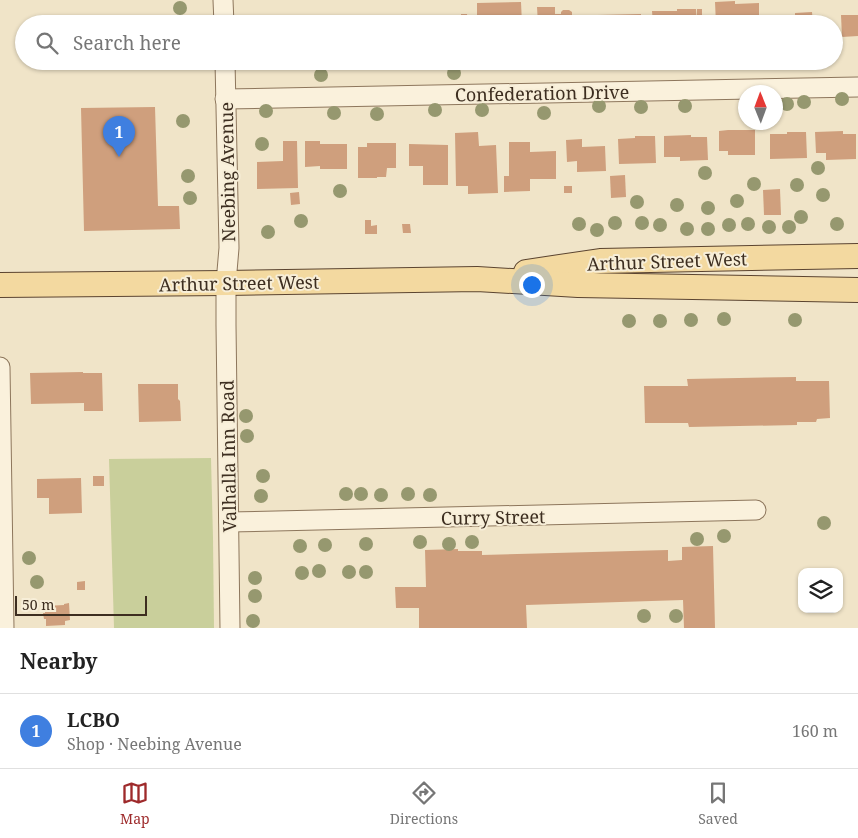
<!DOCTYPE html>
<meta charset="utf-8">
<style>
:root{--surface:#fff;--page:#f6f6f6;--text:#222;--muted:#767676;--line:#e0e0e0;--accent:#9e2a2b}
body{margin:0;font-family:"Noto Serif",serif;background:var(--page);color:var(--text)}
.controls{position:absolute;right:15px;bottom:15px;display:grid;overflow:hidden;border-radius:10px;box-shadow:0 1px 4px #0004}
.controls button{width:45px;height:45px;display:grid;place-items:center;padding:0;border:0;border-bottom:1px solid var(--line);background:var(--surface);color:var(--text);font:25px sans-serif}
.compass{position:absolute;left:738px;top:85px;width:45px;height:45px;border-radius:50%;background:var(--surface);box-shadow:0 1px 4px #0004;rotate:359deg}
.scale{position:absolute;left:15px;bottom:12px;width:132px;box-sizing:border-box;padding-left:5px;border:2px solid #3d2e20;border-top:0;font-size:14px;line-height:18px;white-space:nowrap;color:#3d2e20;-webkit-text-stroke:4px #f7eed8;paint-order:stroke}
.you{position:absolute;left:531px;top:284px;width:18px;height:18px;margin:-12px;border:4px solid #fff;border-radius:50%;background:#1a73e8;box-shadow:0 0 0 8px #1a73e833}
.badge{display:grid;place-items:center;width:32px;height:32px;border-radius:50%;background:var(--accent);color:#fff;font-size:16px;font-weight:700}
.pin{position:absolute;translate:-50% -41px;filter:drop-shadow(0 1px 2px #0008)}
.pin::after{content:'';position:absolute;top:26px;width:18px;height:15px;background:inherit;clip-path:polygon(0 0,100% 0,50% 100%)}
.list{margin:0;padding:0;list-style:none}
h2{display:flex;justify-content:space-between;align-items:center;height:65px;margin:0;padding:0 20px;font-size:21px}
h2 small{font-size:16px;font-weight:400;color:var(--muted)}
.list li{display:grid;grid-template-columns:32px 1fr auto;gap:15px;align-items:center;box-sizing:border-box;height:75px;padding:0 20px;border-top:1px solid var(--line)}
.list b{display:block;font-size:19px;white-space:nowrap}
.list p{margin:0;font-size:16px;white-space:nowrap;color:var(--muted)}
.list em{font-size:16px;font-style:normal;color:var(--muted)}
.icon{flex:none;width:28px;height:28px;fill:none;stroke:currentColor;stroke-width:2;stroke-linecap:round;stroke-linejoin:round}
.map{position:relative;flex:none;width:858px;height:628px;overflow:hidden}
.search{position:absolute;background:var(--surface);box-shadow:0 1px 4px #0004;left:15px;right:15px;top:15px;height:55px;display:flex;align-items:center;gap:12px;box-sizing:border-box;padding:0 18px;border-radius:28px;color:var(--muted);font-size:19px}
.sheet{height:140px;background:var(--surface)}
nav{display:flex;justify-content:space-around;align-items:center;box-sizing:border-box;height:70px;border-top:1px solid var(--line);background:var(--surface);font-size:14px;color:var(--muted)}
nav a{display:grid;justify-items:center;gap:2px}
nav .on{color:var(--accent)}
.map>svg:first-child{display:block}
.green{fill:#c9cf9b}
.building{fill:#cf9f7d}
.lines{fill:none;stroke-linecap:round;stroke-linejoin:round}
.minor-casing{stroke:#8d765c;stroke-width:21}
.major-casing{stroke:#5b4430;stroke-width:26}
.minor{stroke:#faf1dc;stroke-width:19}
.major{stroke:#f3d9a0;stroke-width:24}
.tree{fill:#96986f}
.labels{text-anchor:middle;dominant-baseline:central;stroke-width:4;stroke-linejoin:round;paint-order:stroke}
.street-label{font-size:18px;fill:#3d2e20;stroke:#f7eed8}
</style>
<div class="map">
<svg width="858" height="628" viewBox="0 0 858 628">
<rect width="100%" height="100%" fill="#f0e4c8"/>
<polygon class="green" points="211,458 213,538 214,628 114,628 109,459"/>
<g class="building">
<polygon points="735,1 735,4 759,3 759,24 716,24 715,2"/>
<polygon points="521,2 522,24 477,24 477,3"/>
<polygon points="537,7 555,7 555,14 561,14 561,12 563,10 569,10 572,12 572,16 583,15 583,24 538,24"/>
<polygon points="677,9 696,9 697,24 653,24 652,11 677,11"/>
<rect x="697" y="9" width="5" height="11"/>
<polygon points="812,12 813,24 771,24 771,17 795,17 795,13"/>
<polygon points="461,14 467,14 468,21 472,21 472,24 421,24 421,20 437,20 436,17 441,17 441,20 457,20 457,22 461,21"/>
<polygon points="641,14 641,24 597,24 597,15"/>
<polygon points="841,15 858,15 858,36 842,37"/>
<rect x="308" y="16" width="39" height="8"/>
<polygon points="385,19 404,19 404,24 366,24 366,20 385,20"/>
<polygon points="155,107 158,206 179,206 180,229 84,231 81,108"/>
<polygon points="728,130 755,130 755,155 728,155 728,151 719,151 719,131"/>
<polygon points="843,131 843,134 856,134 856,159 826,160 826,153 816,153 815,132"/>
<polygon points="478,132 479,146 496,145 498,193 468,194 468,186 456,186 455,133"/>
<polygon points="787,132 806,132 807,158 770,159 770,134 787,134"/>
<polygon points="691,135 691,137 707,137 708,160 680,161 680,157 664,157 664,136"/>
<polygon points="635,136 655,136 656,163 619,164 618,139 635,138"/>
<polygon points="582,139 582,147 605,146 606,171 577,172 577,161 567,162 566,140"/>
<polygon points="283,141 297,141 298,188 257,189 257,162 283,161"/>
<polygon points="305,141 320,141 320,144 347,144 347,169 320,169 320,166 305,167"/>
<polygon points="509,142 530,142 530,152 556,151 556,179 530,179 530,191 504,192 504,176 509,176"/>
<polygon points="367,143 396,143 396,168 387,168 386,177 377,177 377,178 358,178 358,147 367,147"/>
<polygon points="409,144 448,145 448,185 423,185 423,166 409,166"/>
<polygon points="625,175 626,197 611,198 610,176"/>
<rect x="564" y="186" width="8" height="7"/>
<polygon points="780,189 781,215 764,215 763,190"/>
<polygon points="299,192 300,204 291,205 290,193"/>
<polygon points="365,220 371,220 371,226 377,225 377,234 365,234"/>
<polygon points="402,224 410,224 411,233 403,233"/>
<polygon points="83,372 83,373 102,373 103,411 84,411 84,403 31,404 30,373"/>
<polygon points="796,377 796,381 829,381 830,418 817,419 816,422 797,422 797,425 689,427 688,423 645,423 644,386 688,386 687,379"/>
<polygon points="138,384 178,384 178,399 180,401 181,421 139,422"/>
<rect x="93" y="476" width="11" height="10"/>
<polygon points="81,478 82,513 49,514 49,498 37,498 37,479"/>
<polygon points="713,546 715,628 684,628 683,600 526,605 527,628 419,628 419,608 396,608 395,587 426,587 425,550 458,549 458,551 482,551 482,555 668,550 668,561 682,560 682,547"/>
<polygon points="85,581 85,590 77,590 77,582"/>
<polygon points="69,603 70,620 65,621 65,625 46,626 46,619 44,619 43,613 45,613 45,606 64,605 64,604"/>
</g>
<g class="lines">
<g class="minor-casing">
<g id="minor">
<polyline points="223,0 224,24"/>
<polyline points="225,61 229,248 226,283 226,325 230,628"/>
<polyline points="225,99 858,87"/>
<polyline points="0,367 4,628"/>
<polyline points="229,522 756,510"/>
</g>
</g>
<g class="major-casing">
<g id="major">
<polyline points="526,272 600,261 858,256"/>
<polyline points="0,285 226,283 477,279 578,285 858,290"/>
</g>
</g>
<use href="#minor" class="minor"/>
<use href="#major" class="major"/>
</g>
<g class="tree">
<circle cx="180" cy="8" r="7"/>
<circle cx="454" cy="73" r="7"/>
<circle cx="321" cy="75" r="7"/>
<circle cx="842" cy="99" r="7"/>
<circle cx="804" cy="102" r="7"/>
<circle cx="787" cy="104" r="7"/>
<circle cx="599" cy="106" r="7"/>
<circle cx="685" cy="106" r="7"/>
<circle cx="641" cy="107" r="7"/>
<circle cx="435" cy="110" r="7"/>
<circle cx="482" cy="110" r="7"/>
<circle cx="266" cy="111" r="7"/>
<circle cx="334" cy="113" r="7"/>
<circle cx="544" cy="113" r="7"/>
<circle cx="377" cy="114" r="7"/>
<circle cx="183" cy="121" r="7"/>
<circle cx="262" cy="144" r="7"/>
<circle cx="818" cy="168" r="7"/>
<circle cx="705" cy="173" r="7"/>
<circle cx="188" cy="176" r="7"/>
<circle cx="754" cy="184" r="7"/>
<circle cx="797" cy="185" r="7"/>
<circle cx="340" cy="191" r="7"/>
<circle cx="823" cy="195" r="7"/>
<circle cx="190" cy="198" r="7"/>
<circle cx="737" cy="201" r="7"/>
<circle cx="637" cy="202" r="7"/>
<circle cx="677" cy="205" r="7"/>
<circle cx="708" cy="208" r="7"/>
<circle cx="801" cy="217" r="7"/>
<circle cx="301" cy="221" r="7"/>
<circle cx="615" cy="223" r="7"/>
<circle cx="642" cy="223" r="7"/>
<circle cx="579" cy="224" r="7"/>
<circle cx="748" cy="224" r="7"/>
<circle cx="837" cy="224" r="7"/>
<circle cx="660" cy="225" r="7"/>
<circle cx="729" cy="225" r="7"/>
<circle cx="769" cy="227" r="7"/>
<circle cx="789" cy="227" r="7"/>
<circle cx="687" cy="229" r="7"/>
<circle cx="708" cy="229" r="7"/>
<circle cx="597" cy="230" r="7"/>
<circle cx="268" cy="232" r="7"/>
<circle cx="724" cy="319" r="7"/>
<circle cx="691" cy="320" r="7"/>
<circle cx="795" cy="320" r="7"/>
<circle cx="629" cy="321" r="7"/>
<circle cx="660" cy="321" r="7"/>
<circle cx="246" cy="416" r="7"/>
<circle cx="247" cy="436" r="7"/>
<circle cx="263" cy="476" r="7"/>
<circle cx="346" cy="494" r="7"/>
<circle cx="361" cy="494" r="7"/>
<circle cx="408" cy="494" r="7"/>
<circle cx="381" cy="495" r="7"/>
<circle cx="430" cy="495" r="7"/>
<circle cx="261" cy="496" r="7"/>
<circle cx="824" cy="523" r="7"/>
<circle cx="724" cy="536" r="7"/>
<circle cx="697" cy="539" r="7"/>
<circle cx="420" cy="542" r="7"/>
<circle cx="472" cy="542" r="7"/>
<circle cx="366" cy="544" r="7"/>
<circle cx="449" cy="544" r="7"/>
<circle cx="325" cy="545" r="7"/>
<circle cx="300" cy="546" r="7"/>
<circle cx="29" cy="558" r="7"/>
<circle cx="319" cy="571" r="7"/>
<circle cx="349" cy="572" r="7"/>
<circle cx="366" cy="572" r="7"/>
<circle cx="302" cy="573" r="7"/>
<circle cx="255" cy="578" r="7"/>
<circle cx="37" cy="582" r="7"/>
<circle cx="255" cy="596" r="7"/>
<circle cx="644" cy="616" r="7"/>
<circle cx="676" cy="616" r="7"/>
<circle cx="253" cy="621" r="7"/>
</g>
<g class="labels">
<g class="street-label">
<text transform="translate(542 93) rotate(-1)">Confederation Drive</text>
<text transform="translate(227 172) rotate(-91)">Neebing Avenue</text>
<text transform="translate(667 261) rotate(-2)">Arthur Street West</text>
<text transform="translate(239 283) rotate(-1)">Arthur Street West</text>
<text transform="translate(228 456) rotate(-91)">Valhalla Inn Road</text>
<text transform="translate(493 517) rotate(-1)">Curry Street</text>
</g>
</g>
</svg>
<div class="controls">
<button><svg class="icon" aria-label="layers" viewBox="0 0 24 24"><path d="M12 4l9 5-9 5-9-5zM3 14l9 5 9-5"/></svg></button>
</div>
<svg class="compass" viewBox="-18 -18 36 36"><path d="M0-13l5 13h-10z" fill="#e53935"/><path d="M0 13l5-13h-10z" fill="#767676"/></svg>
<div class="scale">50 m</div>
<div class="you"></div>
<div class="pin badge" style="left:119px;top:157px;background:#3f7fe0">1</div>
<div class="search"><svg class="icon" aria-label="search" viewBox="0 0 24 24"><circle cx="10" cy="10" r="6"/><path d="M15 15l6 6"/></svg>Search here</div>
</div>
<section class="sheet">
<h2>Nearby<small></small></h2>
<ul class="list">
<li><span class="badge" style="background:#3f7fe0">1</span><div><b>LCBO</b><p>Shop · Neebing Avenue</p></div><em>160 m</em></li>
</ul>
</section>
<nav>
<a class="on"><svg class="icon" aria-label="map" viewBox="0 0 24 24"><path d="M3 6l6-2 6 2 6-2v14l-6 2-6-2-6 2zM9 4v14M15 6v14"/></svg>Map</a>
<a><svg class="icon" aria-label="directions" viewBox="0 0 24 24"><path d="M12 3l9 9-9 9-9-9zM9 14v-3h6M13 9l2 2-2 2"/></svg>Directions</a>
<a><svg class="icon" aria-label="saved" viewBox="0 0 24 24"><path d="M7 4h10v16l-5-4-5 4z"/></svg>Saved</a>
</nav>
